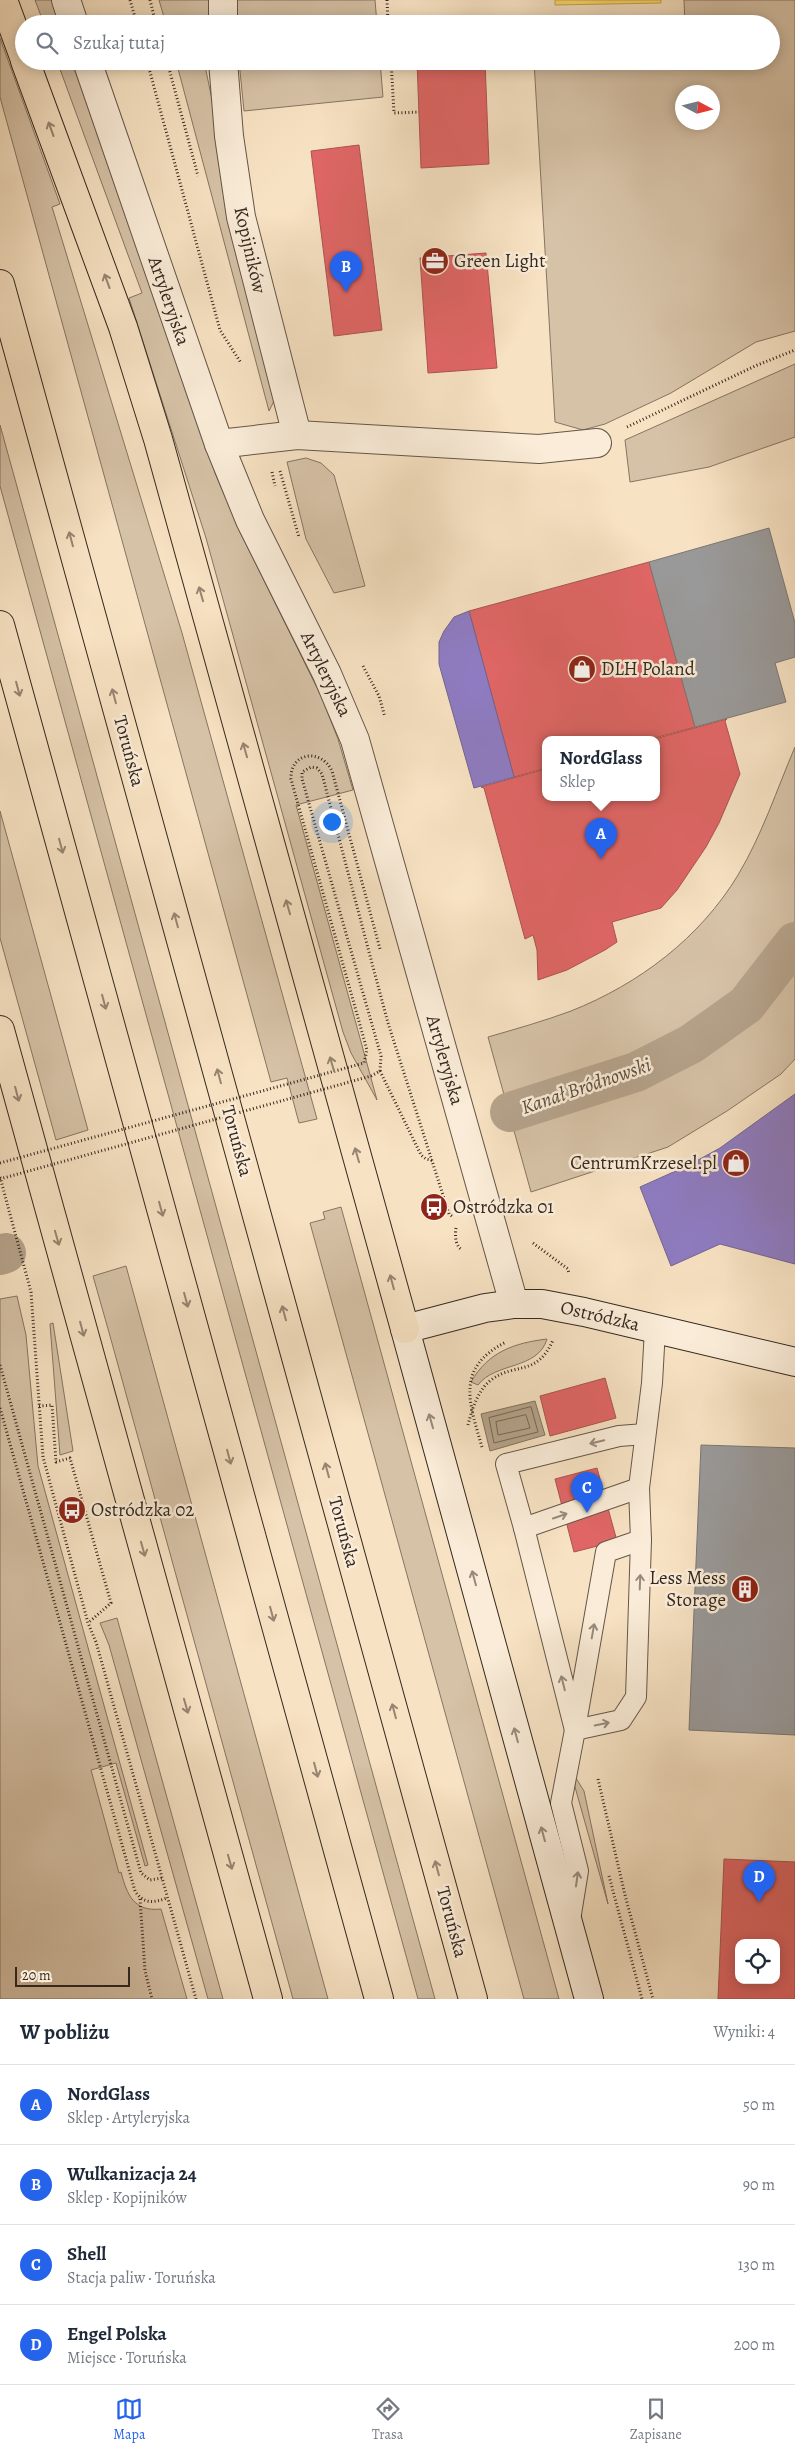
<!DOCTYPE html>
<html lang="pl">
<meta charset="utf-8">
<style>
:root{--surface:#fff;--page:#f2f2f3;--text:#1f2937;--muted:#747a83;--line:#e0e1e3;--accent:#2563eb}
body{margin:0;font-family:Alegreya,serif;background:var(--page);color:var(--text)}
.controls{position:absolute;right:15px;bottom:15px;display:grid;overflow:hidden;border-radius:10px;box-shadow:0 2px 12px #0003}
.controls button{width:45px;height:45px;display:grid;place-items:center;padding:0;border:0;border-bottom:1px solid var(--line);background:var(--surface);color:var(--text);font:25px sans-serif}
.compass{position:absolute;left:675px;top:85px;width:45px;height:45px;border-radius:50%;background:var(--surface);box-shadow:0 2px 12px #0003;rotate:97deg}
.scale{position:absolute;left:15px;bottom:12px;width:115px;box-sizing:border-box;padding-left:5px;border:2px solid #34281f;border-top:0;font-size:14px;line-height:18px;white-space:nowrap;color:#34281f;-webkit-text-stroke:4px #faecd8;paint-order:stroke}
.you{position:absolute;left:331px;top:821px;width:18px;height:18px;margin:-12px;border:4px solid #fff;border-radius:50%;background:#1a73e8;box-shadow:0 0 0 8px #1a73e833}
.badge{display:grid;place-items:center;width:32px;height:32px;border-radius:50%;background:var(--accent);color:#fff;font-size:16px;font-weight:700}
.pin{position:absolute;translate:-50% -41px;filter:drop-shadow(0 1px 2px #0008)}
.pin::after{content:'';position:absolute;top:26px;width:18px;height:15px;background:inherit;clip-path:polygon(0 0,100% 0,50% 100%)}
.popup{position:absolute;left:542px;top:736px;width:118px;height:65px;box-sizing:border-box;display:grid;place-content:center;border-radius:10px;background:var(--surface);filter:drop-shadow(0 1px 4px #0005);font-size:16px;white-space:nowrap;color:var(--muted)}
.popup b{font-size:19px;color:var(--text)}
.popup::after{content:'';position:absolute;left:50%;top:100%;margin-left:-10px;border:10px solid transparent;border-top-color:var(--surface)}
.list{margin:0;padding:0;list-style:none}
h2{display:flex;justify-content:space-between;align-items:center;height:65px;margin:0;padding:0 20px;font-size:21px}
h2 small{font-size:16px;font-weight:400;color:var(--muted)}
.list li{display:grid;grid-template-columns:32px 1fr auto;gap:15px;align-items:center;box-sizing:border-box;height:80px;padding:0 20px;border-top:1px solid var(--line)}
.list b{display:block;font-size:19px;white-space:nowrap}
.list p{margin:0;font-size:16px;white-space:nowrap;color:var(--muted)}
.list em{font-size:16px;font-style:normal;color:var(--muted)}
.icon{flex:none;width:28px;height:28px;fill:none;stroke:currentColor;stroke-width:2;stroke-linecap:round;stroke-linejoin:round}
.map{position:relative;flex:none;width:795px;height:1999px;overflow:hidden}
.search{position:absolute;background:var(--surface);box-shadow:0 2px 12px #0003;left:15px;right:15px;top:15px;height:55px;display:flex;align-items:center;gap:12px;box-sizing:border-box;padding:0 18px;border-radius:28px;color:var(--muted);font-size:19px}
.sheet{height:385px;background:var(--surface)}
nav{display:flex;justify-content:space-around;align-items:center;box-sizing:border-box;height:70px;border-top:1px solid var(--line);background:var(--surface);font-size:14px;color:var(--muted)}
nav a{display:grid;justify-items:center;gap:2px}
nav .on{color:var(--accent)}
.map>svg:first-child{display:block}
.green{fill:#d6c2a7;stroke:#857563;fill-rule:evenodd}
.water{fill:#b5a38b;stroke:#817260}
.homes{fill:#ffd966;stroke:#c2a451}
.shops{fill:#e06666;stroke:#ac5351;fill-rule:evenodd}
.offices{fill:#8e7cc3;stroke:#736392}
.industry{fill:#999;stroke:#7b7774}
.lines{fill:none;stroke-linecap:round;stroke-linejoin:round}
.shore{stroke:#746655;stroke-width:1}
.canal{stroke:#b5a38b;stroke-width:40}
.lane-casing{stroke:#655648;stroke-width:22}
.street-casing{stroke:#655648;stroke-width:30}
.secondary-casing{stroke:#34281f;stroke-width:30}
.highway-casing{stroke:#34281f;stroke-width:30}
.path{stroke:#34281f;stroke-width:3;stroke-dasharray:1 2.5;stroke-linecap:butt}
.lane{stroke:#faecd8;stroke-width:20}
.street{stroke:#faecd8;stroke-width:28}
.secondary{stroke:#faecd8;stroke-width:28}
.highway{stroke:#f7e2c3;stroke-width:28}
.path-bridge{stroke:#34281f;stroke-width:3;stroke-dasharray:1 2.5;stroke-linecap:butt}
.oneway{stroke:#968571}
.oneway2{stroke:#978a7c}
.labels{text-anchor:middle;dominant-baseline:central;stroke-width:5;stroke-linejoin:round;paint-order:stroke}
.street-label{font-size:19px;fill:#34281f;stroke:#faecd8}
.poi-label{font-size:19px;fill:#34281f;stroke:#faecd8;text-anchor:start}
.water-label{font-size:20px;font-style:italic;fill:#5b4d3f;stroke:#faecd8}
</style>
<div class="map">
<svg width="795" height="1999" viewBox="0 0 795 1999">
<rect width="100%" height="100%" fill="#f7e2c3"/>
<filter id="stains"><feTurbulence type="fractalNoise" baseFrequency=".004" numOctaves="4"/><feColorMatrix values="0 0 0 0 .2 0 0 0 0 .09 0 0 0 0 .02 0 0 0 .5 -.17"/></filter>
<radialGradient id="worn" r=".72"><stop offset=".6" stop-color="#630" stop-opacity="0"/><stop offset="1" stop-color="#630" stop-opacity=".3"/></radialGradient>
<g class="green">
<polygon points="35,0 55,0 64,24 44,24"/>
<polygon points="159,0 211,0 209,24 166,24"/>
<polygon points="232,0 375,0 377,24 234,24"/>
<path d="M684,0H795V331L756,342L671,393L605,424L583,430L555,422L534,61H771V24H685ZM682,92H712V122H682Z"/>
<polygon points="0,38 60,204 52,207 182,633 317,1119 299,1123 287,1078 271,1082 0,97"/>
<polygon points="57,61 77,61 179,353 215,473 240,532 321,696 338,739 353,790 296,805 377,1100 351,1053 343,1032 206,538 129,298 142,293"/>
<polygon points="176,61 204,61 274,401 269,411"/>
<polygon points="239,61 380,61 383,97 244,111"/>
<polygon points="795,364 795,437 709,467 630,482 625,440"/>
<polygon points="0,425 435,1999 418,1999 0,486"/>
<polygon points="306,458 321,463 334,475 365,586 334,593 306,539 287,462"/>
<path d="M795,747V1059L781,1074L727,1111L668,1147L531,1192L488,1037C516,1029 544,1021 571,1011C639,984 700,938 738,875C762,835 777,789 795,747Z"/>
<polygon points="0,811 88,1130 56,1140 0,938"/>
<polygon points="341,1207 559,1999 524,1999 310,1223 325,1219 323,1212"/>
<polygon points="126,1266 328,1999 293,1999 110,1336 93,1276"/>
<path d="M17,1296L26,1335L38,1466L148,1865L145,1866L116,1763L91,1770L119,1873L121,1872C127,1895 134,1912 161,1909L187,1999H0V1299Z"/>
<polygon points="53,1323 73,1451 60,1455 50,1324"/>
<path d="M547,1339C538,1370 495,1362 478,1385L471,1382C488,1352 514,1343 547,1339Z"/>
<polygon points="117,1618 223,1999 208,1999 109,1645 100,1623"/>
<polygon points="574,1775 584,1791 608,1904 575,1787"/>
</g>
<polygon class="water" points="535,1401 545,1435 490,1451 481,1414"/>
<polygon class="homes" points="555,0 661,0 661,3 555,5"/>
<g class="shops">
<polygon points="417,61 485,61 489,164 421,168"/>
<polygon points="359,145 382,330 334,336 311,151"/>
<polygon points="486,253 497,368 428,373 420,258"/>
<polygon points="649,562 695,727 647,740 546,740 546,768 514,777 469,611"/>
<polygon points="727,719 725,721 740,774 719,823 706,847 677,890 661,908 612,922 617,942 605,950 567,970 538,980 537,950 533,935 525,939 484,788 481,787 546,769 546,798 656,798 656,740 651,740"/>
<polygon points="605,1378 616,1418 550,1436 540,1396"/>
<polygon points="597,1468 617,1541 574,1552 555,1479"/>
<path d="M724,1859L795,1862V1999H718ZM739,1943H776V1980H739Z"/>
</g>
<g class="offices">
<polygon points="469,611 514,777 474,788 439,664 439,642 444,631 454,617"/>
<polygon points="795,1094 795,1264 720,1244 671,1266 640,1187 689,1165 720,1148"/>
</g>
<g class="industry">
<polygon points="769,528 795,623 795,657 775,663 786,702 695,727 649,562"/>
<polygon points="701,1445 795,1448 795,1735 689,1730"/>
</g>
<g class="lines">
<g class="shore">
<polygon points="531,1407 538,1432 494,1443 489,1418"/>
<polygon points="526,1415 530,1428 498,1435 496,1422"/>
</g>
<g class="canal">
<polyline points="510,1112 636,1072 691,1044 746,1005 795,942"/>
<polyline points="0,1255 6,1253"/>
</g>
<g class="lane-casing">
<g id="lane">
<polyline points="524,1528 506,1464 619,1436 645,1434"/>
<polyline points="576,1723 606,1552 641,1540"/>
<polyline points="575,1730 524,1528 639,1488"/>
<polyline points="570,1920 578,1871 561,1803 575,1730 621,1720 636,1697 641,1540 639,1488 652,1383 655,1329"/>
</g>
</g>
<g class="street-casing">
<g id="street">
<polyline points="66,0 74,24"/>
<polyline points="223,24 223,0"/>
<polyline points="87,61 219,444 250,520 327,674 355,740 514,1304"/>
<polyline points="223,61 229,136 241,217 297,435"/>
<polyline points="219,444 297,435 539,449 597,443"/>
</g>
</g>
<g class="secondary-casing">
<polyline id="secondary" points="589,1999 405,1329 485,1308 514,1304 542,1304 584,1312 795,1362"/>
</g>
<g class="highway-casing">
<g id="highway">
<polyline points="3,0 24,57"/>
<polyline points="25,61 123,327 158,439 405,1329"/>
<polyline points="0,284 473,1999"/>
<polyline points="0,625 379,1999"/>
<polyline points="0,1030 268,1999"/>
</g>
</g>
<g class="path">
<polyline points="130,0 137,24"/>
<polyline points="150,0 156,24"/>
<polyline points="387,0 388,24"/>
<polyline points="147,61 220,330 241,363"/>
<polyline points="167,61 198,176"/>
<polyline points="391,61 394,113 419,112"/>
<polyline points="627,427 755,366 795,350"/>
<polyline points="280,471 299,537"/>
<polyline points="272,472 275,486"/>
<polyline points="363,666 379,696 385,717"/>
<polyline points="369,952 388,1023 449,1214 453,1217"/>
<polyline points="380,1071 421,1155 426,1159 434,1161"/>
<polyline points="0,1177 31,1292 43,1457 88,1623 96,1642 196,1999"/>
<path d="M456,1228C455,1236 455,1245 462,1250"/>
<polyline points="533,1243 568,1269 569,1274"/>
<polyline points="0,1365 141,1873 150,1880 162,1878"/>
<polyline points="39,1406 52,1405 56,1462 70,1458 111,1603 88,1623"/>
<path d="M0,1408L135,1891C143,1904 154,1903 167,1898"/>
<path d="M468,1425C472,1409 478,1390 491,1380C515,1362 537,1377 553,1340"/>
<path d="M482,1447C469,1402 455,1368 506,1342"/>
<polyline points="598,1779 625,1895 653,1999"/>
<polyline points="609,1876 642,1999"/>
<polyline points="140,1899 145,1971 152,1999"/>
</g>
<use href="#lane" class="lane"/>
<use href="#street" class="street"/>
<use href="#secondary" class="secondary"/>
<use href="#highway" class="highway"/>
<g class="path-bridge">
<path d="M0,1163L364,1063L367,1050L291,779C290,752 321,748 332,771L380,949"/>
<polyline points="0,1179 371,1076 380,1071 381,1056 302,779 302,772 311,767 317,768 322,774 369,952"/>
</g>
</g>
<defs><path id="oneway-shaft" d="M-6 0H5M1.5-3L5.5 0L1.5 3" fill="none" stroke-width="1.6" stroke-linecap="round" stroke-linejoin="round" transform="scale(1.25)"/></defs>
<g class="oneway">
<use href="#oneway-shaft" transform="translate(51 129) rotate(-110)"/>
<use href="#oneway-shaft" transform="translate(107 281) rotate(-110)"/>
<use href="#oneway-shaft" transform="translate(71 539) rotate(-105)"/>
<use href="#oneway-shaft" transform="translate(201 594) rotate(-106)"/>
<use href="#oneway-shaft" transform="translate(18 689) rotate(75)"/>
<use href="#oneway-shaft" transform="translate(114 696) rotate(-105)"/>
<use href="#oneway-shaft" transform="translate(245 750) rotate(-106)"/>
<use href="#oneway-shaft" transform="translate(61 846) rotate(75)"/>
<use href="#oneway-shaft" transform="translate(288 907) rotate(-106)"/>
<use href="#oneway-shaft" transform="translate(176 920) rotate(-105)"/>
<use href="#oneway-shaft" transform="translate(104 1002) rotate(75)"/>
<use href="#oneway-shaft" transform="translate(332 1064) rotate(-106)"/>
<use href="#oneway-shaft" transform="translate(219 1076) rotate(-105)"/>
<use href="#oneway-shaft" transform="translate(17 1094) rotate(75)"/>
<use href="#oneway-shaft" transform="translate(357 1155) rotate(-106)"/>
<use href="#oneway-shaft" transform="translate(161 1209) rotate(75)"/>
<use href="#oneway-shaft" transform="translate(57 1238) rotate(74)"/>
<use href="#oneway-shaft" transform="translate(392 1282) rotate(-105)"/>
<use href="#oneway-shaft" transform="translate(186 1300) rotate(75)"/>
<use href="#oneway-shaft" transform="translate(284 1313) rotate(-105)"/>
<use href="#oneway-shaft" transform="translate(82 1329) rotate(75)"/>
<use href="#oneway-shaft" transform="translate(229 1457) rotate(75)"/>
<use href="#oneway-shaft" transform="translate(327 1470) rotate(-105)"/>
<use href="#oneway-shaft" transform="translate(143 1549) rotate(74)"/>
<use href="#oneway-shaft" transform="translate(272 1614) rotate(75)"/>
<use href="#oneway-shaft" transform="translate(186 1706) rotate(74)"/>
<use href="#oneway-shaft" transform="translate(394 1711) rotate(-105)"/>
<use href="#oneway-shaft" transform="translate(316 1770) rotate(75)"/>
<use href="#oneway-shaft" transform="translate(230 1862) rotate(74)"/>
<use href="#oneway-shaft" transform="translate(437 1868) rotate(-105)"/>
</g>
<g class="oneway2">
<use href="#oneway-shaft" transform="translate(431 1421) rotate(-106)"/>
<use href="#oneway-shaft" transform="translate(597 1442) rotate(166)"/>
<use href="#oneway-shaft" transform="translate(560 1516) rotate(-19)"/>
<use href="#oneway-shaft" transform="translate(474 1578) rotate(-105)"/>
<use href="#oneway-shaft" transform="translate(640 1582) rotate(-88)"/>
<use href="#oneway-shaft" transform="translate(593 1631) rotate(-80)"/>
<use href="#oneway-shaft" transform="translate(563 1683) rotate(-104)"/>
<use href="#oneway-shaft" transform="translate(602 1724) rotate(-12)"/>
<use href="#oneway-shaft" transform="translate(516 1735) rotate(-105)"/>
<use href="#oneway-shaft" transform="translate(543 1834) rotate(-105)"/>
<use href="#oneway-shaft" transform="translate(577 1879) rotate(-82)"/>
</g>
<defs>
<g id="office-disc" transform="scale(1.4375)"><circle r="9.5" fill="#8f2418" stroke="#faecd8"/><path d="M-6-3h4V-5.5h4V-3h4V5H-6ZM-1-4.5V-3h2v-1.5ZM-6 0V1H6V0Z" fill="#fff"/></g>
<g id="shop-disc" transform="scale(1.4375)"><circle r="9.5" fill="#8f2418" stroke="#faecd8"/><path d="M-5-2.5h2.3a2.7 3.5 0 0 1 5.4 0H5L5.5 6h-11ZM-1.5-2.5h3a1.5 2.3 0 0 0-3 0Z" fill="#fff"/></g>
<g id="bus-disc" transform="scale(1.4375)"><circle r="9.5" fill="#8f2418" stroke="#faecd8"/><path d="M-5-6H5V4H4V6H2V4H-2V6H-4V4H-5ZM-3.5-4V0h7V-4ZM-3.5 1.2v1.5H-2V1.2ZM2 1.2v1.5H3.5V1.2Z" fill="#fff"/></g>
<g id="building-disc" transform="scale(1.4375)"><circle r="9.5" fill="#8f2418" stroke="#faecd8"/><path d="M-4-6H4V6H1V3H-1V6H-4ZM-2.5-4.3h1.7v1.8h-1.7ZM.8-4.3h1.7v1.8H.8ZM-2.5-1h1.7V.8h-1.7ZM.8-1h1.7V.8H.8Z" fill="#fff"/></g>
</defs>
<g fill-rule="evenodd">
<use href="#office-disc" x="435" y="261"/>
<use href="#shop-disc" x="582" y="669"/>
<use href="#shop-disc" x="736" y="1163"/>
<use href="#bus-disc" x="434" y="1207"/>
<use href="#bus-disc" x="72" y="1510"/>
<use href="#building-disc" x="745" y="1589"/>
</g>
<g class="labels">
<g class="street-label">
<text transform="translate(250 250) rotate(77)">Kopijników</text>
<text transform="translate(169 301) rotate(71)">Artyleryjska</text>
<text transform="translate(326 674) rotate(64)">Artyleryjska</text>
<text transform="translate(129 751) rotate(75)">Toruńska</text>
<text transform="translate(445 1060) rotate(74)">Artyleryjska</text>
<text transform="translate(237 1141) rotate(75)">Toruńska</text>
<text transform="translate(600 1316) rotate(13)">Ostródzka</text>
<text transform="translate(344 1532) rotate(75)">Toruńska</text>
<text transform="translate(452 1922) rotate(75)">Toruńska</text>
</g>
<g class="poi-label">
<text x="454" y="261">Green Light</text>
<text x="601" y="669">DLH Poland</text>
<text x="717" y="1163" text-anchor="end">CentrumKrzesel.pl</text>
<text x="453" y="1207">Ostródzka 01</text>
<text x="91" y="1510">Ostródzka 02</text>
<text x="726" y="1578" text-anchor="end">Less Mess<tspan x="726" dy="22">Storage</tspan></text>
</g>
<g class="water-label">
<text transform="translate(586 1086) rotate(-19)">Kanał Bródnowski</text>
</g>
</g>
<rect width="100%" height="100%" filter="url(#stains)"/>
<rect width="100%" height="100%" fill="url(#worn)"/>
</svg>
<div class="controls">
<button><svg class="icon" aria-label="locate" viewBox="0 0 24 24"><circle cx="12" cy="12" r="6"/><path d="M12 2v4M12 18v4M2 12h4M18 12h4"/></svg></button>
</div>
<svg class="compass" viewBox="-18 -18 36 36"><path d="M0-13l5 13h-10z" fill="#e53935"/><path d="M0 13l5-13h-10z" fill="#747a83"/></svg>
<div class="scale">20 m</div>
<div class="you"></div>
<div class="pin badge" style="left:601px;top:859px">A</div>
<div class="popup"><b>NordGlass</b>Sklep</div>
<div class="pin badge" style="left:346px;top:292px">B</div>
<div class="pin badge" style="left:587px;top:1513px">C</div>
<div class="pin badge" style="left:759px;top:1902px">D</div>
<div class="search"><svg class="icon" aria-label="search" viewBox="0 0 24 24"><circle cx="10" cy="10" r="6"/><path d="M15 15l6 6"/></svg>Szukaj tutaj</div>
</div>
<section class="sheet">
<h2>W pobliżu<small>Wyniki: 4</small></h2>
<ul class="list">
<li><span class="badge">A</span><div><b>NordGlass</b><p>Sklep · Artyleryjska</p></div><em>50 m</em></li>
<li><span class="badge">B</span><div><b>Wulkanizacja 24</b><p>Sklep · Kopijników</p></div><em>90 m</em></li>
<li><span class="badge">C</span><div><b>Shell</b><p>Stacja paliw · Toruńska</p></div><em>130 m</em></li>
<li><span class="badge">D</span><div><b>Engel Polska</b><p>Miejsce · Toruńska</p></div><em>200 m</em></li>
</ul>
</section>
<nav>
<a class="on"><svg class="icon" aria-label="map" viewBox="0 0 24 24"><path d="M3 6l6-2 6 2 6-2v14l-6 2-6-2-6 2zM9 4v14M15 6v14"/></svg>Mapa</a>
<a><svg class="icon" aria-label="directions" viewBox="0 0 24 24"><path d="M12 3l9 9-9 9-9-9zM9 14v-3h6M13 9l2 2-2 2"/></svg>Trasa</a>
<a><svg class="icon" aria-label="saved" viewBox="0 0 24 24"><path d="M7 4h10v16l-5-4-5 4z"/></svg>Zapisane</a>
</nav>
